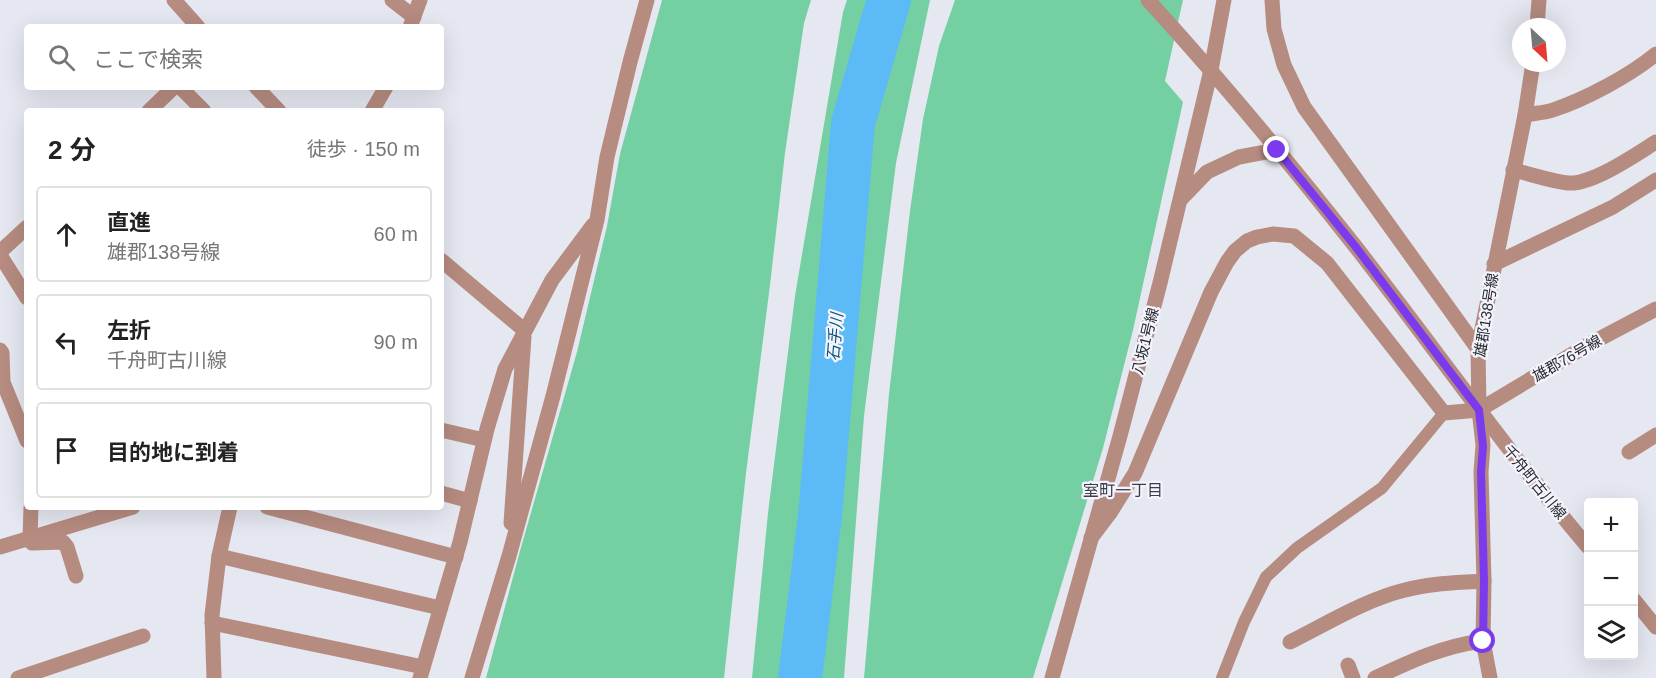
<!DOCTYPE html>
<html lang="ja">
<meta charset="utf-8">
<style>
:root{--surface:#fff;--page:#f2f2f2;--text:#222;--muted:#767676;--line:#e0e0e0}
body{margin:0;font-family:Arial,"Noto Sans JP",sans-serif;background:var(--page);color:var(--text)}
.controls{position:absolute;right:18px;bottom:18px;display:grid;overflow:hidden;border-radius:6px;box-shadow:0 6px 24px #0002}
.controls button{width:54px;height:54px;display:grid;place-items:center;padding:0;border:0;border-bottom:2px solid var(--line);background:var(--surface);color:var(--text);font:30px sans-serif}
.compass{position:absolute;left:1512px;top:18px;width:54px;height:54px;border-radius:50%;background:var(--surface);box-shadow:0 6px 24px #0002;rotate:154deg}
.stop{position:absolute;width:18px;height:18px;margin:-14px;border:4px solid #7c3aed;border-radius:50%;background:#fff}
.stop.end{background:#7c3aed;border-color:#fff;box-shadow:0 2px 6px #0008}
.list{margin:0;padding:0;list-style:none}
h2{display:flex;justify-content:space-between;align-items:center;height:78px;margin:0;padding:0 24px;font-size:26px}
h2 small{font-size:20px;font-weight:400;color:var(--muted)}
.list li{display:grid;grid-template-columns:39px 1fr auto;gap:18px;align-items:center;box-sizing:border-box;height:96px;margin:0 12px 12px;padding:0 12px;border:2px solid var(--line);border-radius:6px}
.list b{display:block;font-size:22px;white-space:nowrap}
.list p{margin:0;font-size:20px;white-space:nowrap;color:var(--muted)}
.list em{font-size:20px;font-style:normal;color:var(--muted)}
.icon{flex:none;width:33px;height:33px;fill:none;stroke:currentColor;stroke-width:2;stroke-linecap:round;stroke-linejoin:round}
.map{position:relative;flex:none;width:1656px;height:678px;overflow:hidden}
.search{position:absolute;background:var(--surface);box-shadow:0 6px 24px #0002;left:24px;top:24px;width:420px;height:66px;display:flex;align-items:center;gap:15px;box-sizing:border-box;padding:0 21px;border-radius:6px;color:var(--muted);font-size:22px}
.panel{position:absolute;background:var(--surface);box-shadow:0 6px 24px #0002;left:24px;top:108px;width:420px;height:402px;border-radius:6px}
.map>svg:first-child{display:block}
.green{fill:#74d0a3}
.lines{fill:none;stroke-linecap:round;stroke-linejoin:round}
.river{stroke:#5cbbf6;stroke-width:44}
.service{stroke:#b68b80;stroke-width:12}
.minor{stroke:#b68b80;stroke-width:15}
.tertiary{stroke:#b68b80;stroke-width:15}
.route{stroke:#7c3aed;stroke-width:8}
.labels{text-anchor:middle;dominant-baseline:central;stroke-width:4.5;stroke-linejoin:round;paint-order:stroke}
.street-label{font-size:15px;fill:#2a2a2e;stroke:#f3f4fe}
.water-label{font-size:16px;font-style:italic;fill:#07557b;stroke:#f3f4fe}
.neighbourhood-label{font-size:16px;fill:#3c3d45;stroke:#f3f4fe}
</style>
<div class="map">
<svg width="1656" height="678" viewBox="0 0 1656 678">
<rect width="100%" height="100%" fill="#e5e7f1"/>
<g class="green">
<polygon points="662,0 811,0 804,23 785,153 770,285 746,473 724,678 486,678 520,551 577,352 607,226 620,154"/>
<polygon points="847,0 930,0 896,163 864,416 844,678 752,678 768,513 795,296 843,12"/>
<polygon points="955,0 1183,0 1165,81 1183,102 1133,330 1103,448 1033,678 864,678 889,394 910,211 923,119 939,46"/>
</g>
<g class="lines">
<polyline class="river" points="800,678 820,516 853,123 889,0"/>
<polyline class="service" points="1222,678 1244,622 1266,577 1297,548 1382,488 1444,413"/>
<g class="minor">
<polyline points="174,0 198,27"/>
<polyline points="392,0 414,17"/>
<polyline points="1272,0 1274,29 1284,65 1304,107 1478,349"/>
<polyline points="410,27 420,0"/>
<polyline points="1537,27 1539,0"/>
<polyline points="180,87 204,111"/>
<polyline points="256,87 279,111"/>
<polyline points="149,111 174,87"/>
<polyline points="372,111 386,87"/>
<path d="M1525,115C1534,113 1544,113 1553,110C1586,99 1629,76 1656,54"/>
<path d="M1513,170C1531,174 1550,181 1568,183C1592,185 1635,155 1656,142"/>
<polyline points="0,252 27,227"/>
<polyline points="0,255 27,298"/>
<polyline points="441,260 524,330"/>
<polyline points="1494,264 1613,207 1656,180"/>
<polyline points="0,350 2,353 3,382 27,441"/>
<polyline points="441,430 484,440"/>
<polyline points="1629,452 1656,435"/>
<polyline points="441,493 470,501"/>
<polyline points="31,507 30,538 32,543 63,542 67,547 76,576"/>
<polyline points="267,507 456,557"/>
<polyline points="511,523 524,337"/>
<polyline points="1091,538 1110,513 1135,473 1211,292 1227,262 1235,251 1247,241 1257,237 1273,234 1294,236 1327,263 1444,413 1479,410 1586,346 1656,309"/>
<polyline points="0,547 133,507"/>
<polyline points="219,556 440,608"/>
<polyline points="212,623 423,667"/>
<path d="M1290,642C1326,624 1367,599 1405,590C1431,583 1457,583 1484,581"/>
<polyline points="1348,665 1353,678"/>
<polyline points="18,678 143,636"/>
<polyline points="214,678 212,615 219,556 230,507"/>
<polyline points="420,678 460,542 487,429 505,369 552,280 593,225"/>
<polyline points="472,678 509,556 553,396 597,220 607,157 630,62 647,0"/>
<path d="M1375,678C1411,661 1443,646 1483,641"/>
<polyline points="1490,678 1483,641 1484,581 1481,472 1483,445 1479,410 1478,349 1525,115 1533,63"/>
</g>
<g class="tertiary">
<path d="M1148,0C1220,79 1289,162 1355,246C1433,346 1506,450 1588,547"/>
<polyline points="1181,199 1207,172 1239,157 1277,150"/>
<polyline points="1634,600 1656,627"/>
<polyline points="1052,678 1120,436 1160,283 1211,70 1224,0"/>
</g>
</g>
<g class="lines">
<polyline class="route" points="1277,150 1355,246 1479,410 1483,446 1481,472 1484,581 1483,641"/>
</g>
<g class="labels">
<g class="street-label">
<text transform="translate(1486 315) rotate(-81)">雄郡138号線</text>
<text transform="translate(1145 341) rotate(-76)">八坂1号線</text>
<text transform="translate(1567 358) rotate(-30)">雄郡76号線</text>
<text transform="translate(1535 482) rotate(51)">千舟町古川線</text>
</g>
<g class="water-label">
<text transform="translate(835 337) rotate(-85)">石手川</text>
</g>
<g class="neighbourhood-label">
<text x="1123" y="490">室町一丁目</text>
</g>
</g>
</svg>
<div class="controls">
<button>+</button>
<button>−</button>
<button><svg class="icon" aria-label="layers" viewBox="0 0 24 24"><path d="M12 4l9 5-9 5-9-5zM3 14l9 5 9-5"/></svg></button>
</div>
<svg class="compass" viewBox="-18 -18 36 36"><path d="M0-13l5 13h-10z" fill="#e53935"/><path d="M0 13l5-13h-10z" fill="#767676"/></svg>
<div class="stop" style="left:1483px;top:641px"></div>
<div class="stop end" style="left:1277px;top:150px"></div>
<div class="search"><svg class="icon" aria-label="search" viewBox="0 0 24 24"><circle cx="10" cy="10" r="6"/><path d="M15 15l6 6"/></svg>ここで検索</div>
<section class="panel">
<h2>2 分<small>徒歩 · 150 m</small></h2>
<ul class="list">
<li><svg class="icon" aria-label="ahead" viewBox="0 0 24 24"><path d="M12 20V5M6 11l6-6 6 6"/></svg><div><b>直進</b><p>雄郡138号線</p></div><em>60 m</em></li>
<li><svg class="icon" aria-label="left" viewBox="0 0 24 24"><path d="M17 20v-9H6M10 6l-5 5 5 5"/></svg><div><b>左折</b><p>千舟町古川線</p></div><em>90 m</em></li>
<li><svg class="icon" aria-label="arrive" viewBox="0 0 24 24"><path d="M6 21V4h12l-3 4 3 4H6"/></svg><div><b>目的地に到着</b></div></li>
</ul>
</section>
</div>
